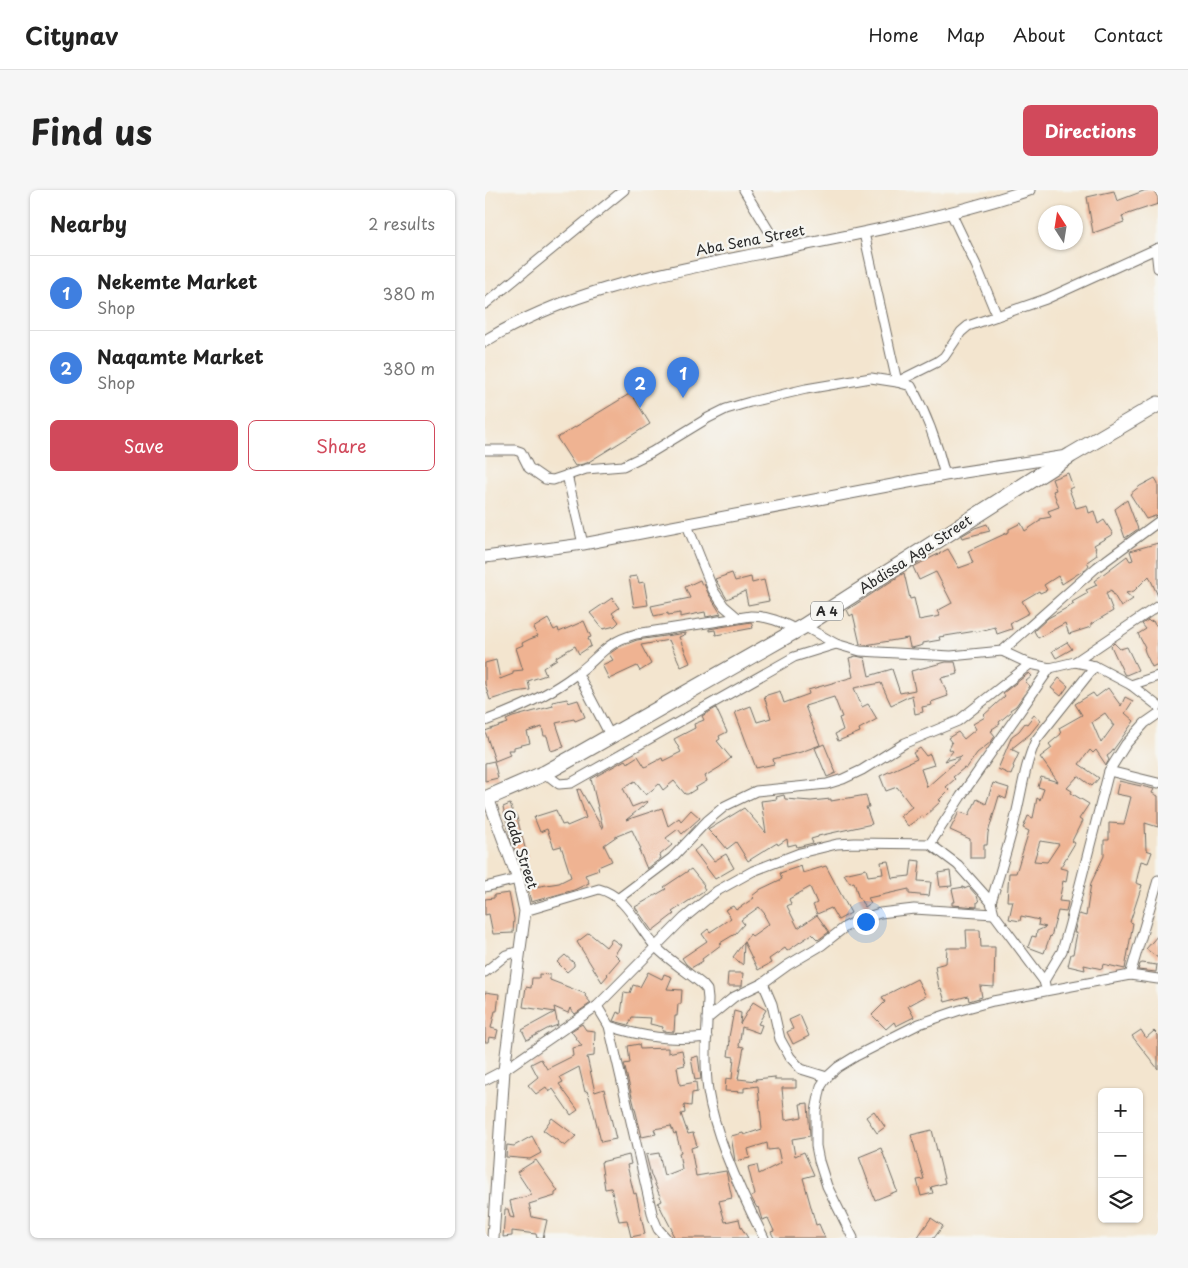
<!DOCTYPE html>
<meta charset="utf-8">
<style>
:root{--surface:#fff;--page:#f6f6f6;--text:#222;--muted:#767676;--line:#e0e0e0;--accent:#d1495b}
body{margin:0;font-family:"Playpen Sans",sans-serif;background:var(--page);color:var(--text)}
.controls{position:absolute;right:15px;bottom:15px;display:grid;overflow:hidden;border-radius:8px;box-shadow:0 1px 4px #0004}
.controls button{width:45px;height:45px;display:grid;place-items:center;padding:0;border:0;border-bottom:1px solid var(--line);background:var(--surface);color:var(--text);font:25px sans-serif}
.compass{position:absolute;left:553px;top:15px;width:45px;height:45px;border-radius:50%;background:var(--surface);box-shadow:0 1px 4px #0004;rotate:348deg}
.you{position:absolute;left:380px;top:731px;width:18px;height:18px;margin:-12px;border:4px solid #fff;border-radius:50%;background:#1a73e8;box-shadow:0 0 0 8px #1a73e833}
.badge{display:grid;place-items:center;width:32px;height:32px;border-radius:50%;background:var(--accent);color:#fff;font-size:16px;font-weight:700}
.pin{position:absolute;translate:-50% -41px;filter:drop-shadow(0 1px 2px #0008)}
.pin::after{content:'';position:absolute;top:26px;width:18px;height:15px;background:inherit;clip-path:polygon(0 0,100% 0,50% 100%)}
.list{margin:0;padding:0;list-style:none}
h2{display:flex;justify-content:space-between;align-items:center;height:65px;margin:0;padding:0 20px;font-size:21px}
h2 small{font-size:16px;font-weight:400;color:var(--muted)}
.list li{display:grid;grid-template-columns:32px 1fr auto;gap:15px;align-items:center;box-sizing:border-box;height:75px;padding:0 20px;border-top:1px solid var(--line)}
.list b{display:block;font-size:19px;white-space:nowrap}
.list p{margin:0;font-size:16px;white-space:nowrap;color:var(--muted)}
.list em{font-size:16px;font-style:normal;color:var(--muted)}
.actions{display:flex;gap:10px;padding:15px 20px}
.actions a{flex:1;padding:11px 0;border:1px solid var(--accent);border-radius:8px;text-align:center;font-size:18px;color:var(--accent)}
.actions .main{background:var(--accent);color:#fff}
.icon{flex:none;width:28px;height:28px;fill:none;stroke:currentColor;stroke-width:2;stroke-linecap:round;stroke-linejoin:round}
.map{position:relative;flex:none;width:673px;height:1048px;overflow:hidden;border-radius:8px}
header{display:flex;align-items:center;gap:30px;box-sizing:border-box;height:70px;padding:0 25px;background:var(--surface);border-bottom:1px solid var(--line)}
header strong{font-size:24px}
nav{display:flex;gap:28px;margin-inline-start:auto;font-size:18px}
.intro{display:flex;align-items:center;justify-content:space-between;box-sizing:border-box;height:120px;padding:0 30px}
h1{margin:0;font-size:35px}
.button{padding:12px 22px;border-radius:8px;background:var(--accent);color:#fff;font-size:18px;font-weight:700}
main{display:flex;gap:30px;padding:0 30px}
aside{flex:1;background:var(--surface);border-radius:8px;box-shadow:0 1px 4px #0004}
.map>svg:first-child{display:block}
.building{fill:#efb392;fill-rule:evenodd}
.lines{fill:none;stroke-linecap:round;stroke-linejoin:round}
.minor-casing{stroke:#716c64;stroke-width:11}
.tertiary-casing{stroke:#716c64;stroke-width:13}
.trunk-casing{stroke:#716c64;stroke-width:17}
.minor{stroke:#fff;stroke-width:9}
.tertiary{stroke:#fff;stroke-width:11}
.trunk{stroke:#fff;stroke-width:15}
.labels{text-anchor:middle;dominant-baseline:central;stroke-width:4.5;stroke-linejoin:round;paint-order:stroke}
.shield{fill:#f6f6f2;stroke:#686867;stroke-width:1}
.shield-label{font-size:12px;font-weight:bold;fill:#2b2b2b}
.street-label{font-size:14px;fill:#2b2b2b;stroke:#f6f6f2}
</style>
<header>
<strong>Citynav</strong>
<nav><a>Home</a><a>Map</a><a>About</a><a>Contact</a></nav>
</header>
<div class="intro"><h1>Find us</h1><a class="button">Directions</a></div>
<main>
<aside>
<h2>Nearby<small>2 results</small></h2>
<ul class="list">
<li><span class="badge" style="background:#3f7fe0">1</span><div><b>Nekemte Market</b><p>Shop</p></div><em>380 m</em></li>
<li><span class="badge" style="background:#3f7fe0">2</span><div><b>Naqamte Market</b><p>Shop</p></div><em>380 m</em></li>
</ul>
<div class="actions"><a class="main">Save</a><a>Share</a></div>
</aside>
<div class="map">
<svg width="673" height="1048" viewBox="0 0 673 1048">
<rect width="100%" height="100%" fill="#f6f6f2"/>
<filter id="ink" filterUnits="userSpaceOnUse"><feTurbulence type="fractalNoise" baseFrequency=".02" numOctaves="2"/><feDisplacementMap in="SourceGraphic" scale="10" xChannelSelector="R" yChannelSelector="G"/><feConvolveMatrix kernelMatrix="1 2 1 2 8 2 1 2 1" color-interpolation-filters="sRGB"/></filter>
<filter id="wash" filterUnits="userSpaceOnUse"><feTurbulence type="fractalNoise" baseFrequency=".0096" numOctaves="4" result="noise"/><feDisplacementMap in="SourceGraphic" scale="20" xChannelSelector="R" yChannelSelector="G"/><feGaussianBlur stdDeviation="1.12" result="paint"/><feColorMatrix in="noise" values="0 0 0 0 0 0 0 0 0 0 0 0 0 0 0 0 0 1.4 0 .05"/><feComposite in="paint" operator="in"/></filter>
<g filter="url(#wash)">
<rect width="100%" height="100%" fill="#f3e5cf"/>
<g id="blocks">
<g class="building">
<polygon points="661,0 669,0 673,8 673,14 637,26 639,32 608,43 602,7 629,1 632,11"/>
<polygon points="146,203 165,234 102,273 90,276 72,248"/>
<polygon points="583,283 588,297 584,299 591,318 602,315 604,323 609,321 613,334 619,330 628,344 609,355 611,358 610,358 612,365 602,372 604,375 602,378 577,394 573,386 559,395 562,400 555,403 554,401 537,411 544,423 525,433 527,439 512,444 510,437 491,442 491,441 454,447 455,450 438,453 438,455 427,458 425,457 423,448 380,455 375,454 368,424 365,426 362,420 419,383 425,409 429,408 434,430 455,426 452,421 467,413 451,382 434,390 428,377 463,359 474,378 488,373 483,361 524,342 524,339 536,333 540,341 555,331 555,329 566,327 563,321 574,317 568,301 571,300 567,289"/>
<polygon points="670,288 673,293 673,325 661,329 645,304 655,296"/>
<polygon points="642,310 653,339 640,348 630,319"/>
<polygon points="502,334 505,341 477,348 476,346 490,338"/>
<polygon points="673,353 673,406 664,386 649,401 641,403 648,409 636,417 626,400 621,403 628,421 606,434 606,437 584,444 580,433 553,448 549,441 563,428 589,414 587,412 603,403 601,400 612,395 609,391 642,366 645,371 648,370 645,361"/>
<polygon points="247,383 250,391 266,387 267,393 279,390 284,411 263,415 260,401 242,409 230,389"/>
<polygon points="152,386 154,393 159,392 163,415 149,417 144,387"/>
<polygon points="215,390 217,395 219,394 223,403 236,424 221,427 220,422 195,427 195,423 183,425 183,423 169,426 166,416 205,408 200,397"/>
<polygon points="127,408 134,418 127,423 134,432 130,436 118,439 105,423"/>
<polygon points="63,429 69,440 73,438 74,442 99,431 106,447 103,448 106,456 94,464 90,456 71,467 72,469 58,478 61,485 43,491 45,500 30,502 5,510 0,494 0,473 11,470 15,489 28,484 28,481 38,480 31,458 38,455 37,453 45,449 53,446 48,438"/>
<polygon points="663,430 665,432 668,431 670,435 673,434 673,474 667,477 660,462 659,458 660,457 653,444 661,439 657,434"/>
<polygon points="266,432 268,438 231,445 230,440 224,441 224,439"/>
<polygon points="201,443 201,444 194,447 205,473 196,477 184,450 156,455 166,474 155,481 152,476 124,489 117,475 128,470 124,464 134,457 152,450"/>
<polygon points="582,452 587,459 571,468 567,461"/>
<polygon points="629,453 635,459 642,457 653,480 641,485 639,484 626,456"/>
<polygon points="371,466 380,468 384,486 407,479 415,503 430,500 426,481 461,472 470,472 473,484 456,488 463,506 446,512 447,515 437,517 438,522 430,524 427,505 406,515 396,493 369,498 377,517 383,514 392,529 374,539 375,542 353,551 350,544 358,540 354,528 357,527 349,507 320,516 335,555 316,562 288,569 289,574 271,578 250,522 266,516 272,532 286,528 279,506 295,501 299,513 324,504 323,500 368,487 364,468"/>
<polygon points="544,483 547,486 540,492 545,496 531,516 525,520 526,522 514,532 515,534 507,539 508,540 506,541 510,546 506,552 492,563 481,579 479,578 468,587 470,589 461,597 464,600 454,610 456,611 439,627 437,626 423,636 415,626 427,617 412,597 401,601 395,586 432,569 428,563 435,558 441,566 445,564 449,575 436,579 442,597 477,566 460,571 468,561 464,559 467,553 463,548 473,542 479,549 491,539 488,534 500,527 499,525 520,506 518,503"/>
<polygon points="574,488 583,496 576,506 566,498"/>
<path d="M623,498L636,516L640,507L648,511L640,523L649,531L626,563L622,566L624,570L621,575L611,560L608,563L605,560L594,574L614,588L607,596L593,586L582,598L587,601L586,603L604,614L594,629L597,631L587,651L590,653L575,678L583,680L581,692L578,691L574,711L583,712L581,722L573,721L566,747L565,746L559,763L543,757L547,746L551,747L552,741L561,737L553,735L554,730L536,726L535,731L524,729L528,711H522L524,683H531L544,641L538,638L543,626L548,628L552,608L555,610L559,599L553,597L556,587L573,592L555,567L567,558L564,554L576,544L574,538L597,525L590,514L608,503L611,507ZM620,523L627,533V535H629L616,553L607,532ZM555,651L574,654L562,672L549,671Z"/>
<polygon points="82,509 83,513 93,510 100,527 90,531 89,529 71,533 79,557 66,561 62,546 59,546 57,537 42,542 45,553 29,557 29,560 23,560 25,565 10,571 0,541 23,533 21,530 28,527 68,516 67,512"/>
<polygon points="231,518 242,542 234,546 235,549 232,551 246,568 235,577 220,586 222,591 210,598 211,599 203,604 200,604 189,591 178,600 174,594 161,605 150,591 138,598 147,617 162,611 163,612 141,630 177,618 183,636 194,628 196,631 206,620 215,628 197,644 193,639 181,648 187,655 175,665 176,668 162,679 154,660 156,659 147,640 132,646 119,655 127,671 113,677 114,680 100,685 104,693 89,700 46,712 43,698 74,693 86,687 76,656 69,658 62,639 55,642 49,627 71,620 77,635 81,634 82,636 101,628 92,600 95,599 117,638 118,638 106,589 140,570 142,573 153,566 160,577 177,568 178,571 196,562 189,549 210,538 209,534 219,530 217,526"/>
<polygon points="549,525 556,530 545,544 526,559 534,563 528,576 529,577 526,585 513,579 527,546 534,541 540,533 542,534"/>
<polygon points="339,554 351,583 342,587 330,558"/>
<polygon points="9,571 13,588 0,591 0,573"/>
<polygon points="634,591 669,599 667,603 673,606 673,637 660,633 661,660 667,662 663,673 656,671 651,693 657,695 645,732 648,733 640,779 618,774 617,779 599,775 600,780 583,776 586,764 588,764 592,743 589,743 594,724 601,726 606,693 619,666 619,650 624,650 624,633 639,634 646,607 631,604"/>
<polygon points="508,593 524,598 521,609 514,606 503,643 502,655 499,655 499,668 485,668 485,649 465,640 474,622 484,625 492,609 501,614"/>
<polygon points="299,605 300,609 326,611 346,609 346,611 381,605 384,617 381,617 387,634 333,646 333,647 326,649 328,653 312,657 311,654 303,656 302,649 293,655 292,653 263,671 251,652 242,659 232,647 231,648 223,640 259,618 281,643 276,611 292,609 291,607"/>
<polygon points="25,614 29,625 31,624 43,669 34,671 25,646 18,617"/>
<polygon points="216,655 229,671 241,664 249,678 230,689 209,661"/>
<polygon points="427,670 435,671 433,691 446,692 444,706 424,704 424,699 383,708 386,713 380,717 373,706 369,692 365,693 359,684 381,679 383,686 398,684 396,672 403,671 407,688 425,686"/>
<polygon points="316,676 318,683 341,676 366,723 353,730 346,718 332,724 328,715 332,713 325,697 304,709 306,714 302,716 313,738 332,725 344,742 333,750 327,744 302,761 300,758 284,769 286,773 273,780 259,752 258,775 248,767 265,744 267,746 284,734 279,725 280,724 274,717 256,730 259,734 250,744 235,753 237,754 217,769 218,771 206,778 201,774 197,768 222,751 217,744 223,739 225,742 246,728 240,720 248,716 251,720 269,708 267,706 276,699 297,689 295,683"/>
<polygon points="206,679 219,695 218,696 220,700 187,722 189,724 167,741 150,717 181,699 179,697"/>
<polygon points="465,681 467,696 455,697 453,683"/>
<polygon points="479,697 479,699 484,697 492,706 494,712 492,712 492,717 467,715 467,712 470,712 467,699"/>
<polygon points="24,703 29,729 28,743 8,744 4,724 0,725 0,709 9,708 9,705"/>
<polygon points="481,740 495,740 496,757 510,757 509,797 495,796 497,807 484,811 483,806 460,812 456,798 454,799 450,776 461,773 462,758 482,758"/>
<polygon points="104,743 121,757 127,749 136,755 130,764 135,769 122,784 123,785 117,792 92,752"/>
<polygon points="673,745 673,768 661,759"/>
<polygon points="80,765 89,773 89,776 82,782 72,772"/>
<polygon points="657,773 672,775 671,782 653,780 655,774"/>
<polygon points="163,782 177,789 179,784 187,787 182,799 197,800 196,814 193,814 192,826 190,826 189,842 177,841 178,837 165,834 166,828 147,827 144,835 128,831 132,822 136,824 139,802 145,803 148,795 155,797"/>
<polygon points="243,783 258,783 257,796 242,796"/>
<polygon points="54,784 65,785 65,790 101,804 100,806 106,813 90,824 85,818 83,823 69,817 70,822 38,817 41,797 46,798 47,788 54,788"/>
<polygon points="432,789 441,806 423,816 429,827 411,836 409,832 401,839 387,825 400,812 397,807"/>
<polygon points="0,802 14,804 12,821 10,821 6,838 13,840 11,848 4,847 3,852 0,852"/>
<polygon points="268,812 281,820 273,834 277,835 274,843 257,837 254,856 259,857 253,889 272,891 271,889 290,887 290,890 311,890 311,898 297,898 300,930 317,927 315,914 323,913 325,946 307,949 310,966 319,962 329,985 318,988 331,1035 334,1034 340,1048 289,1048 286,1042 289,1041 283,1028 277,1030 273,1017 272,1018 266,1007 270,1005 263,977 272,975 274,984 296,973 293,959 283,960 282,953 263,959 265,968 250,971 246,946 258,943 259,945 277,939 273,896 259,898 259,902 240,901 241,888 247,889 249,867 243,866 245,851 244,851 244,847 249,821 256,823 255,834"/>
<polygon points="70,822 73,835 62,839 42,850 37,840"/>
<polygon points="315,825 324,846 308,854 302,842 308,839 304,830"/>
<polygon points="97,834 101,840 110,841 109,866 102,867 110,902 119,899 131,949 116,952 108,919 102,901 100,902 94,877 75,887 78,892 74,894 93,920 86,925 68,899 64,902 61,897 51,904 43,895 53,887 46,874 56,869 62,879 88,866 87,858 97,856 86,841"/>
<polygon points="656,840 661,848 669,841 673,845 673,879 647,846"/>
<polygon points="154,854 155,859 183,858 183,863 197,860 200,875 192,877 195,895 211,892 212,902 207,903 206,916 199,915 200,923 196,924 203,944 208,943 212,956 206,958 211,986 241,981 247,1008 234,1011 240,1032 254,1029 256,1037 263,1048 190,1048 186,1041 187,1040 173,1013 177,1011 166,985 161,965 174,963 179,986 197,979 194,963 196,962 191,943 189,944 186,936 169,939 171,944 157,947 139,874 145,873 143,856"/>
<polygon points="213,866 216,889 210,890 206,868"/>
<polygon points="389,921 400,937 392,943 381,927"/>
<polygon points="67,928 91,946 80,956 58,940"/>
<polygon points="447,940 460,993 446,997 448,1003 436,1006 432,990 439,989 426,945"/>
<polygon points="47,946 56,963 45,969 21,967 22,955 29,956"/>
<polygon points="396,958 412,1001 390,1010 374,967"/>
<polygon points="144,965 146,974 142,975 149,1004 151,1003 160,1044 146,1047 142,1030 134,1031 126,998 120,999 116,972"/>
<polygon points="51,970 73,1001 70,1003 70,1006 44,1014 47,1027 62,1030 58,1048 52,1048 51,1044 27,1041 27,1046 18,1047 20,1019 23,1019 25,1027 29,1028 25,1011 47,1005 32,982"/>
<polygon points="446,1028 458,1036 449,1048 432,1048"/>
</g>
</g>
</g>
<g filter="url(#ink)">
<use href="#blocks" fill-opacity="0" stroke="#716c64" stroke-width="1"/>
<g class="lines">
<g class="minor-casing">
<g id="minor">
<polyline points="259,0 295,59"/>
<polyline points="466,23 491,75 512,126"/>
<path d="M379,43L412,192L426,196C442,225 452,253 460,285"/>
<polyline points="671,59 673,78"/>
<polyline points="0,114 139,0"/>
<polyline points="0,260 30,260 36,262 44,278 60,289 68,290 101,279 138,276 167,262 223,228 241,219 265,212 321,199 386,188 412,192 452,172 459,167 476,142 483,136 561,109 673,58"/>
<polyline points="82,285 98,354"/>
<polyline points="202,335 228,400 239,416 253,428"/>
<polyline points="319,436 351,454 375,461 466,466 517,461 545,474 565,478 590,472 673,416"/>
<polyline points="517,461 612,377 673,332"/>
<polyline points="590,472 610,476 646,495 673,516"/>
<polyline points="93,484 126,547"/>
<polyline points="646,495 673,486"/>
<path d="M0,531C33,519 62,506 90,485C115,468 118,453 151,444L266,426C284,426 296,432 312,440"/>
<polyline points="624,581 673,593"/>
<polyline points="60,583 74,594 86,593 309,467 351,454"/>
<polyline points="445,654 476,606 565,478"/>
<polyline points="0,697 33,689"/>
<polyline points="134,708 187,668 222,631 240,616 271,601 342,594 358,589 377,580 420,553 473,531 545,474"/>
<path d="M40,721L114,699C142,706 152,736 170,756C183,770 203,782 218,795L222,800L223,809C222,840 219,871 223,901C230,947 258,1007 279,1048"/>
<polyline points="0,782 21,765 35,761"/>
<polyline points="645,785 673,690"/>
<path d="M559,791L509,724L506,712C515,683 524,654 531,625C537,600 540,574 551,550L610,476"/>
<polyline points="278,793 287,814 295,849 305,867 316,879 342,887"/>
<polyline points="560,795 559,791 577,761 584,737 624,581 641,554 660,533 673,524"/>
<polyline points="112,816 124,836 168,1027 173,1039 181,1048"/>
<polyline points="222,829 249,807 278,793 303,775 337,755 360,737 376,729 395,723 429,719 509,724"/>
<path d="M124,836C158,847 185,851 222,847"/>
<polyline points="0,890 19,880 112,816 199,728 232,701 268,681 315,663 352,654 370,653 445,654 473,675 506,712"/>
<polyline points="368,1048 342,996 334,971 331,956 331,921 336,896 342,887 353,877 371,866 434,834 475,820 508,811 645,785 673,789"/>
</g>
</g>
<g class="tertiary-casing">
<g id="tertiary">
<path d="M0,151C83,100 178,83 272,64C364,46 455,29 544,0"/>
<polyline points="0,367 98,354 460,285 582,266"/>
<polyline points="3,608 33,689 40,721 19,880 8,1048"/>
</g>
</g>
<g class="trunk-casing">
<polyline id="trunk" points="0,609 60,583 87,568 319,436 586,265 673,214"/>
</g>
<use href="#minor" class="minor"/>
<use href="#tertiary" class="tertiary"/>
<use href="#trunk" class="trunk"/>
</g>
</g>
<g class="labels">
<rect class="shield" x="326" y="411.5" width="32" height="19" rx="4"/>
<g class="shield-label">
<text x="342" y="421">A 4</text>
</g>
<g class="street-label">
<text transform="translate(265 50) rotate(-11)">Aba Sena Street</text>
<text transform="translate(430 364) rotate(-33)">Abdissa Aga Street</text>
<text transform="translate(36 659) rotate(72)">Gada Street</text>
</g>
</g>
</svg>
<div class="controls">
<button>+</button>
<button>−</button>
<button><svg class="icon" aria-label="layers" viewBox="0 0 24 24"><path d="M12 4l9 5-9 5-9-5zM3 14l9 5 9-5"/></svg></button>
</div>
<svg class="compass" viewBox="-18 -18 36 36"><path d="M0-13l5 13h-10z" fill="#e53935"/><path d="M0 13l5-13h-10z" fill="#767676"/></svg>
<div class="you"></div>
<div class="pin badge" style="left:198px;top:208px;background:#3f7fe0">1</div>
<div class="pin badge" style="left:155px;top:218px;background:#3f7fe0">2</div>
</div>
</main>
